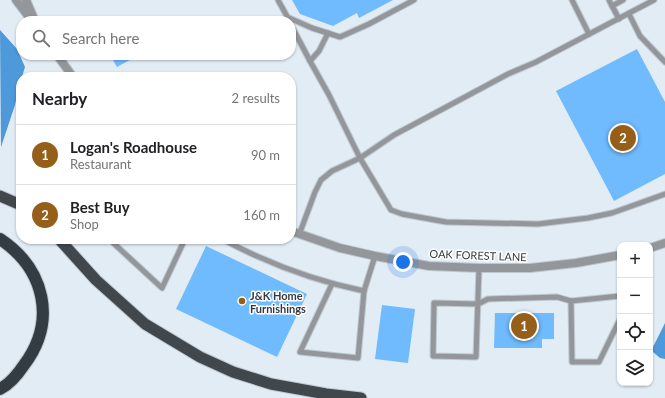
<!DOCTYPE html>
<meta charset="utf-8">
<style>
:root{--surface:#fff;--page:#f6f6f6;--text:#202124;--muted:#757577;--line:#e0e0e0;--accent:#965f19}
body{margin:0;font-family:Lato,sans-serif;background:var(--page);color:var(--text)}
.controls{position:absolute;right:12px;bottom:12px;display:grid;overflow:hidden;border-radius:8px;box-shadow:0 1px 3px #0004}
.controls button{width:36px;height:36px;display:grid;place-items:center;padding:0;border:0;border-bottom:1px solid var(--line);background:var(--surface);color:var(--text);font:20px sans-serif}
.you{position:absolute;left:403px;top:262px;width:14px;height:14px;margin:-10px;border:3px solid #fff;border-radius:50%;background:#1a73e8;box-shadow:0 0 0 6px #1a73e833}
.badge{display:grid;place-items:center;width:26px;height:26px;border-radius:50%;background:var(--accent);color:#fff;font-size:13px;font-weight:700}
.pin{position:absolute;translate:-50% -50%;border:2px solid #fff;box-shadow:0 1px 4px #0006}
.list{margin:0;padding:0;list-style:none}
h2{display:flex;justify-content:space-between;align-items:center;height:52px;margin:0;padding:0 16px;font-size:17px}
h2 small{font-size:13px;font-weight:400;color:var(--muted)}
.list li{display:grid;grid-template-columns:26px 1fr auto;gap:12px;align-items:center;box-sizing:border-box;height:60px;padding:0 16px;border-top:1px solid var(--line)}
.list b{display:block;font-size:15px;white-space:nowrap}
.list p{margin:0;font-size:13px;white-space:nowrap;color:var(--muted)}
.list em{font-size:13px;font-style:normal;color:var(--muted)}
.icon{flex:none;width:22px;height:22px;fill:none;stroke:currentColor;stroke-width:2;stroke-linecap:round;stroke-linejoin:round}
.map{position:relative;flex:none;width:665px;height:398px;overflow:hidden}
.search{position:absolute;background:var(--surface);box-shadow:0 1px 3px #0004;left:16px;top:16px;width:280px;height:44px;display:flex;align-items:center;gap:10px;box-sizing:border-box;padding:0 14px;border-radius:16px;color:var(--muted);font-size:15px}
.panel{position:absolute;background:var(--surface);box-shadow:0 1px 3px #0004;left:16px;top:72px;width:280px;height:172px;border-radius:16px}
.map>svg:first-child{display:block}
.water{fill:#4d99da}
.building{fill:#6fbbfe}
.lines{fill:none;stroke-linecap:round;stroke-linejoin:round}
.service-casing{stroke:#bfc8d0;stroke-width:7}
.minor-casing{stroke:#bfc8d0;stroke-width:10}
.trunk-casing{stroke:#bfc8d0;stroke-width:13}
.motorway-casing{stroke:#bfc8d0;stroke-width:14}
.service{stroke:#93979b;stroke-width:5}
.minor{stroke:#93979b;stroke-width:8}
.trunk{stroke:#40484e;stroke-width:11}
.motorway{stroke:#343c43;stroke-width:12}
.poi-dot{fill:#965f19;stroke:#fff;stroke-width:1.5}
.labels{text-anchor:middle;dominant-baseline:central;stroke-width:3;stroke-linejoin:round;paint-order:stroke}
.street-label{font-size:11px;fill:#35393d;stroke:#fff}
.poi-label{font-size:11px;font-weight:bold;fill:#35393d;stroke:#fff;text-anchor:start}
</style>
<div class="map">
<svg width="665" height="398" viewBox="0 0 665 398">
<rect width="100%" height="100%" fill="#e2ecf5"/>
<g class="water">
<polygon points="0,30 17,49 25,67 22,77 21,77 15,105 1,147"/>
<polygon points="665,323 665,359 660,358 653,352 653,347"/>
</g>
<g class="building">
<polygon points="292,0 393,0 359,18 357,13 333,26 300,14"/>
<polygon points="637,49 665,102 665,174 614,201 556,91"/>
<polygon points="110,55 139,55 117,67"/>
<polygon points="206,246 307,294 277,357 176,309"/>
<polygon points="382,305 415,309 408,363 375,359"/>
<polygon points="495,313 554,313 554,339 542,339 542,348 494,348"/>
</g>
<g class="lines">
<g class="service-casing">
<g id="service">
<polyline points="278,0 288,18"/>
<polyline points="572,0 589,34"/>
<polyline points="609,0 619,19"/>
<polyline points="612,6 623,0"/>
<polyline points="629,14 640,36 665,62"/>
<polyline points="287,17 312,28 340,37 369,24 414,0"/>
<polyline points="291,25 310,61 329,95 360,158 391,210 402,214 446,222 538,224 588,218 612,213 665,194"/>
<polyline points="310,61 319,51 328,33"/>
<polyline points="299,235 315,192 321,180 332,171 360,158 394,135 508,74 536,62 654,0"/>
<polyline points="109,239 162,288 185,239"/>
<path d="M222,239C267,263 315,281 364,291L375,256"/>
<polyline points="479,268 476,357 433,356 434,303 478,304 488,299 557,297 571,301 620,296"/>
<polyline points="332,284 300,352 358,358 364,291"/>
<polyline points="571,301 572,362 599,362 620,319"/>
</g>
</g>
<g class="minor-casing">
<g id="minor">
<polyline points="16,0 32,21"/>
<polyline points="26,0 35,21"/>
<polyline points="57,55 73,77"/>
<polyline points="291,231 340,248 375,256 429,266 479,268 530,268 576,263 620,255"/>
<polyline points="650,248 665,243"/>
</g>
</g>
<g class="trunk-casing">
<g id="trunk">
<polyline points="0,196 21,205"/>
<polyline points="59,239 96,280 145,324 200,357 233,372 271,384 326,394 361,398"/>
</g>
</g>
<g class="motorway-casing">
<path id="motorway" d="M0,239C45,269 57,321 24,365C18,374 10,384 0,389"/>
</g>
<use href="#service" class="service"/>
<use href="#minor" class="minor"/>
<use href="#trunk" class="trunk"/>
<use href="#motorway" class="motorway"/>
</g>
<circle class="poi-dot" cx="242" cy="301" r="4"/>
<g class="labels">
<g class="street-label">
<text transform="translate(478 255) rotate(2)">OAK FOREST LANE</text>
</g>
<g class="poi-label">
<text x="250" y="295">J&amp;K Home<tspan x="250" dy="13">Furnishings</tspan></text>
</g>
</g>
</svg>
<div class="controls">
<button>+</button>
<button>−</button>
<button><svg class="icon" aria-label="locate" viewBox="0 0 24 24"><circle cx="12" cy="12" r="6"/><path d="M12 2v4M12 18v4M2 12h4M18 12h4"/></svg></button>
<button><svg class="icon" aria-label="layers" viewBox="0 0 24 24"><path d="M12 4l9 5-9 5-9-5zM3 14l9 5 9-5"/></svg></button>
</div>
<div class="you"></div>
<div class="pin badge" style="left:524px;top:326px">1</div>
<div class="pin badge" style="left:623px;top:138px">2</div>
<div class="search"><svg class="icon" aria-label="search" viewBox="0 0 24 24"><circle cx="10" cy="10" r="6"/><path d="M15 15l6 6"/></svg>Search here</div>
<section class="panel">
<h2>Nearby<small>2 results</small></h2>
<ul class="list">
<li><span class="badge">1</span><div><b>Logan's Roadhouse</b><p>Restaurant</p></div><em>90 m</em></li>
<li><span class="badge">2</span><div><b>Best Buy</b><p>Shop</p></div><em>160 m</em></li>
</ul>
</section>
</div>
